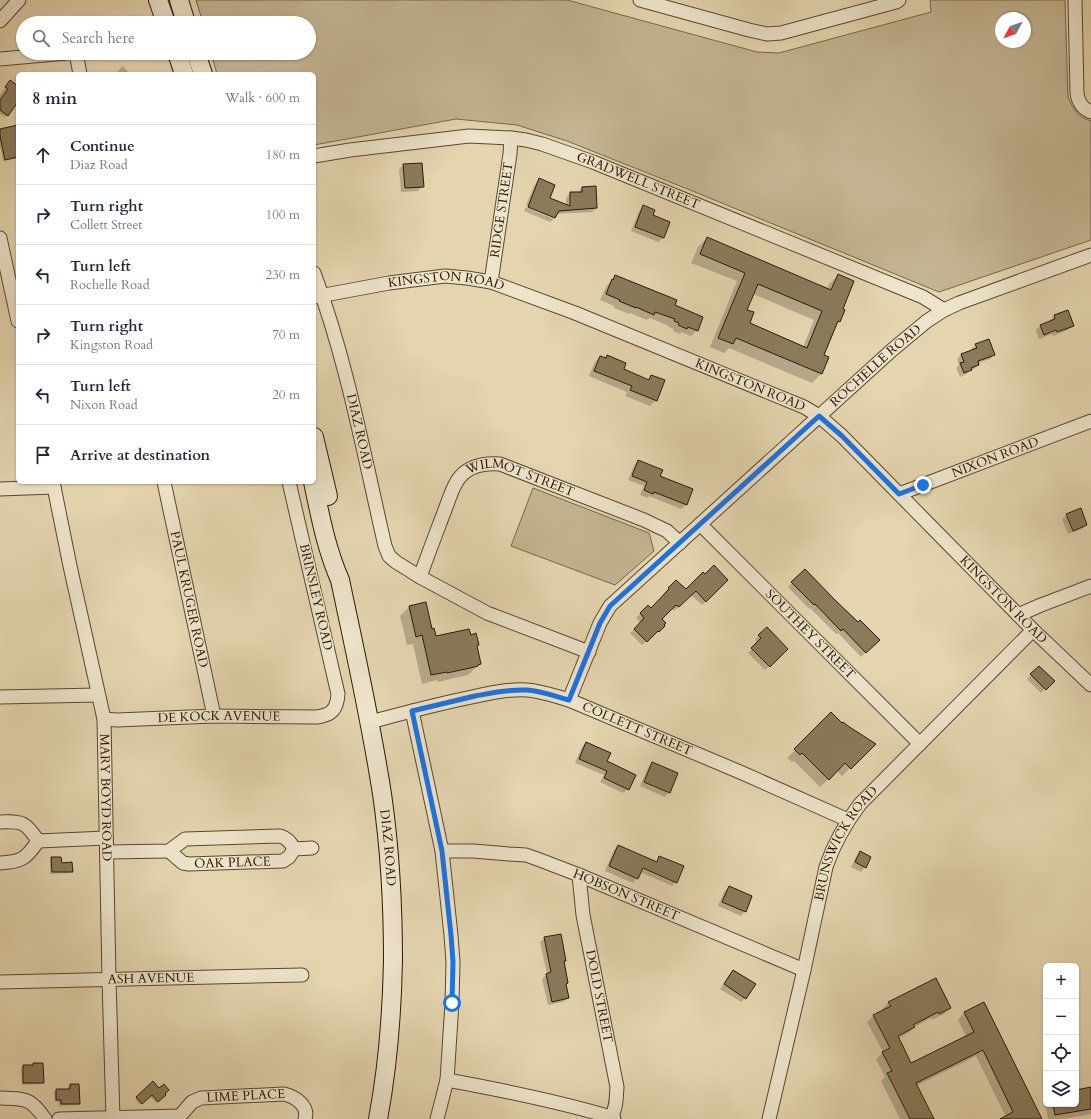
<!DOCTYPE html>
<meta charset="utf-8">
<style>
:root{--surface:#fff;--page:#f6f6f7;--text:#1f2937;--muted:#747a83;--line:#e0e1e3}
body{margin:0;font-family:Cardo,serif;background:var(--page);color:var(--text)}
.controls{position:absolute;right:12px;bottom:12px;display:grid;overflow:hidden;border-radius:6px;box-shadow:0 1px 3px #0004}
.controls button{width:36px;height:36px;display:grid;place-items:center;padding:0;border:0;border-bottom:1px solid var(--line);background:var(--surface);color:var(--text);font:20px sans-serif}
.compass{position:absolute;left:995px;top:12px;width:36px;height:36px;border-radius:50%;background:var(--surface);box-shadow:0 1px 3px #0004;rotate:229deg}
.stop{position:absolute;width:12px;height:12px;margin:-9px;border:3px solid #1a73e8;border-radius:50%;background:#fff}
.stop.end{background:#1a73e8;border-color:#fff;box-shadow:0 1px 4px #0008}
.list{margin:0;padding:0;list-style:none}
h2{display:flex;justify-content:space-between;align-items:center;height:52px;margin:0;padding:0 16px;font-size:17px}
h2 small{font-size:13px;font-weight:400;color:var(--muted)}
.list li{display:grid;grid-template-columns:26px 1fr auto;gap:12px;align-items:center;box-sizing:border-box;height:60px;padding:0 16px;border-top:1px solid var(--line)}
.list b{display:block;font-size:15px;white-space:nowrap}
.list p{margin:0;font-size:13px;white-space:nowrap;color:var(--muted)}
.list em{font-size:13px;font-style:normal;color:var(--muted)}
.icon{flex:none;width:22px;height:22px;fill:none;stroke:currentColor;stroke-width:2;stroke-linecap:round;stroke-linejoin:round}
.map{position:relative;flex:none;width:1091px;height:1119px;overflow:hidden}
.search{position:absolute;background:var(--surface);box-shadow:0 1px 3px #0004;left:16px;top:16px;width:300px;height:44px;display:flex;align-items:center;gap:10px;box-sizing:border-box;padding:0 14px;border-radius:22px;color:var(--muted);font-size:15px}
.panel{position:absolute;background:var(--surface);box-shadow:0 1px 3px #0004;left:16px;top:72px;width:300px;height:412px;border-radius:6px}
.map>svg:first-child{display:block}
.green{fill:#c4b592;stroke:#76674b;fill-rule:evenodd}
.shadow{fill:#0003;fill-rule:evenodd}
.building{fill:#8a7b5d;stroke:#291904;fill-rule:evenodd}
.lines{fill:none;stroke-linecap:round;stroke-linejoin:round}
.street-casing{stroke:#58482f;stroke-width:15}
.secondary-casing{stroke:#291904;stroke-width:20}
.street{stroke:#ede4cb;stroke-width:13}
.secondary{stroke:#ede4cb;stroke-width:18}
.route{stroke:#1a73e8;stroke-width:5}
.labels{text-anchor:middle;dominant-baseline:central;stroke-width:3;stroke-linejoin:round;paint-order:stroke}
.street-label{font-size:13px;fill:#291904;stroke:#ede4cb}
</style>
<div class="map">
<svg width="1091" height="1119" viewBox="0 0 1091 1119">
<rect width="100%" height="100%" fill="#e4d5af"/>
<filter id="stains"><feTurbulence type="fractalNoise" baseFrequency=".005" numOctaves="4"/><feColorMatrix values="0 0 0 0 .2 0 0 0 0 .09 0 0 0 0 .02 0 0 0 .5 -.17"/></filter>
<radialGradient id="worn" r=".72"><stop offset=".6" stop-color="#630" stop-opacity="0"/><stop offset="1" stop-color="#630" stop-opacity=".3"/></radialGradient>
<g class="green">
<path d="M196,0H567L757,52L779,53L931,12L930,0H1065L1068,97C1074,110 1077,117 1091,121V240L939,292L690,190L567,141L517,125L456,119L314,145V74H217L211,53H309V23H203ZM1001,18H1025V42H1001Z"/>
<polygon points="533,488 649,533 654,551 615,585 511,546"/>
</g>
<g class="shadow">
<polygon points="123,66 130,74 115,74"/>
<polygon points="8,83 18,87 18,100 5,117 0,114 0,95"/>
<polygon points="0,130 18,134 18,158 3,161 0,146"/>
<polygon points="404,165 423,186 418,191 401,192 399,169"/>
<polygon points="539,180 549,199 566,206 566,198 570,193 577,193 582,188 596,208 592,212 556,214 554,218 554,217 526,205 535,184"/>
<polygon points="644,206 652,215 669,222 663,238 658,242 631,231 639,211"/>
<polygon points="526,207 554,219 550,222 524,211"/>
<path d="M707,238L827,290L829,284L838,276L842,310L839,321L836,324L823,356L828,358L821,374L812,383L729,348L724,353L710,347L737,281L691,263L698,247ZM753,294L814,320L803,347L748,324L746,310Z"/>
<polygon points="615,276 697,330 691,336 681,332 680,334 673,331 674,329 669,327 669,326 650,318 647,320 630,313 629,314 614,308 614,306 600,300 606,287"/>
<polygon points="1054,316 1073,325 1068,330 1053,336 1052,334 1039,339 1036,330 1040,326 1050,322 1050,320"/>
<polygon points="976,345 994,355 990,359 978,363 978,365 974,369 970,371 966,374 960,377 956,368 959,365 957,359 961,355 972,351 971,349"/>
<polygon points="600,357 605,359 607,357 622,370 647,380 651,376 656,400 650,406 625,396 627,392 589,376 595,362"/>
<polygon points="638,461 659,476 692,489 686,505 681,509 649,496 648,498 640,495 644,486 628,480 634,466"/>
<polygon points="1067,515 1086,525 1082,529 1068,534 1062,519"/>
<polygon points="805,570 858,624 878,640 861,657 838,633 836,634 810,608 809,609 788,587"/>
<polygon points="705,575 727,580 702,605 691,595 674,611 671,608 660,619 664,626 642,645 630,633 641,623 636,618 648,606 651,609 666,594 664,593 676,581 686,591"/>
<polygon points="409,607 432,630 435,637 470,636 478,645 476,647 479,664 468,675 438,682 437,680 422,684 413,644 407,645 400,616"/>
<polygon points="767,628 787,649 765,670 748,653 758,643 755,640"/>
<polygon points="1039,667 1053,681 1041,693 1027,679"/>
<polygon points="831,714 842,725 874,744 842,776 837,771 820,787 794,761 792,762 787,758"/>
<polygon points="586,743 606,762 628,789 623,793 600,782 604,775 575,763 582,747"/>
<polygon points="652,763 669,792 665,797 640,786 648,768"/>
<polygon points="618,846 655,862 660,857 676,882 672,886 640,872 637,878 633,883 605,871 614,850"/>
<polygon points="860,853 865,867 861,872 851,867 856,857"/>
<polygon points="52,858 61,864 72,871 70,873 50,874 50,860"/>
<polygon points="729,887 745,911 741,916 718,906 724,892"/>
<polygon points="545,938 565,960 563,963 567,983 565,985 568,998 563,1002 548,1005 542,979 547,974 540,942"/>
<polygon points="733,971 746,998 741,1002 720,989 729,975"/>
<polygon points="889,1002 950,1008 944,1014 932,1020 931,1018 914,1027 907,1034 898,1038 911,1064 966,1036 958,1020 964,1013 983,1004 1040,1119 1002,1119 1006,1117 976,1056 916,1086 933,1119 900,1119 881,1081 885,1077 876,1059 883,1052 867,1022 874,1016 883,1011 882,1009"/>
<polygon points="33,1064 43,1082 41,1084 22,1085 21,1068 23,1066 31,1066"/>
<polygon points="153,1082 165,1095 156,1103 150,1096 140,1105 135,1099"/>
<polygon points="70,1085 79,1104 77,1105 59,1106 59,1102 55,1102 54,1092 56,1090 68,1090 68,1086"/>
<polygon points="1091,1088 1091,1114 1062,1119 1048,1119 1045,1102 1046,1101 1046,1104 1076,1104 1076,1091"/>
</g>
<g class="building">
<polygon points="10,80 18,86 18,102 8,116 0,110 0,100 8,89 5,87"/>
<polygon points="18,125 18,157 5,160 0,136 0,129"/>
<polygon points="422,163 424,187 405,188 403,164"/>
<polygon points="539,178 555,185 550,198 570,206 570,192 582,192 582,187 596,186 597,208 559,211 555,218 528,207"/>
<polygon points="643,205 655,210 653,215 670,222 664,238 635,227"/>
<path d="M707,237L831,290L838,274L854,281L843,309L845,310L840,322L838,321L824,355L829,357L822,374L736,338L733,344L718,338L745,273L700,254ZM758,284L822,311L807,348L750,323L754,312L747,310Z"/>
<polygon points="615,275 677,300 675,305 703,317 698,331 688,327 687,329 678,325 679,323 674,321 675,319 655,312 654,315 636,307 636,308 619,301 620,300 606,294 612,279 613,280"/>
<polygon points="1068,310 1074,326 1057,332 1056,330 1044,335 1040,325 1055,319 1054,315"/>
<polygon points="989,339 995,355 978,361 979,365 971,368 972,370 964,373 960,363 964,362 961,354 977,348 975,344"/>
<polygon points="607,355 626,363 624,369 649,380 651,375 665,380 657,401 630,390 632,386 594,371 600,356 606,358"/>
<polygon points="638,460 663,470 660,476 693,489 687,505 654,492 653,494 644,490 647,482 632,476"/>
<polygon points="1081,508 1087,525 1073,531 1066,514"/>
<polygon points="714,565 728,580 706,602 696,591 679,607 676,605 662,619 666,623 664,625 665,626 659,632 658,631 647,642 634,629 644,618 640,613 648,605 651,608 669,589 668,588 676,580 686,589 703,572 705,574"/>
<polygon points="805,569 834,599 858,622 860,620 880,640 866,653 843,629 841,631 815,604 814,605 791,582"/>
<polygon points="426,602 432,629 434,628 436,636 469,629 471,635 476,633 479,645 477,646 481,664 478,665 478,666 470,668 447,673 447,672 431,675 422,635 416,637 409,606"/>
<polygon points="767,627 788,649 770,667 751,648 761,638 758,635"/>
<polygon points="1039,666 1055,681 1046,690 1030,674"/>
<polygon points="831,712 842,723 843,722 848,726 876,744 851,769 845,763 829,780 802,753 800,755 794,749"/>
<polygon points="586,742 611,753 607,761 636,775 629,790 604,778 607,771 579,759"/>
<polygon points="652,762 678,773 670,793 644,782"/>
<polygon points="618,845 657,862 659,856 684,866 677,883 643,868 638,879 609,866"/>
<polygon points="860,851 871,857 866,868 855,862"/>
<polygon points="51,857 61,857 62,863 72,862 73,872 52,872"/>
<polygon points="729,886 752,896 746,912 722,902"/>
<polygon points="561,934 566,961 564,961 568,983 566,984 569,998 552,1002 546,974 551,972 544,937"/>
<polygon points="733,970 756,984 746,999 724,984"/>
<polygon points="936,978 951,1008 939,1014 938,1012 913,1025 915,1027 898,1036 911,1063 974,1032 964,1012 984,1002 1042,1119 1000,1119 1013,1112 983,1050 916,1083 934,1119 910,1119 887,1073 892,1071 882,1052 890,1048 873,1015 891,1006 888,1002"/>
<polygon points="33,1063 43,1063 44,1083 23,1083 23,1065 33,1065"/>
<polygon points="153,1081 159,1088 164,1084 169,1090 165,1094 166,1095 158,1102 152,1095 142,1104 136,1097"/>
<polygon points="70,1084 79,1084 80,1104 61,1104 61,1100 56,1100 56,1089 70,1089"/>
<polygon points="1091,1087 1091,1109 1055,1115 1053,1104 1076,1104 1076,1090"/>
</g>
<g class="lines">
<g class="street-casing">
<g id="street">
<polyline points="640,0 749,30 767,34 781,33 896,2 899,0"/>
<path d="M1075,0L1077,93C1078,102 1083,109 1091,112"/>
<polyline points="0,21 19,0"/>
<polyline points="76,53 80,74"/>
<polyline points="0,59 67,53"/>
<path id="s1" d="M314,156L350,150L469,136L511,138L526,140L542,144L593,162L923,297L944,310"/>
<polyline points="0,238 18,321"/>
<path id="s2" d="M314,273C347,361 364,455 385,546L389,556L396,562L420,577L487,613L589,652"/>
<path id="s3" d="M491,282L510,154L511,138"/>
<path id="s4" d="M314,297L389,283L445,276L467,278L491,282L575,313L804,407L819,416L842,436L1033,630L1091,685"/>
<path id="s5" d="M53,482L70,566L104,719L109,979L113,1119"/>
<path id="s6" d="M164,482L214,716"/>
<polyline points="0,489 54,487"/>
<path id="s7" d="M899,494L1091,421"/>
<path id="s8" d="M700,524L920,744"/>
<path id="s9" d="M420,577C428,554 437,531 446,507C450,497 453,485 460,477C470,465 486,463 500,464L644,520L667,531L680,543"/>
<polyline points="1018,615 1041,605 1091,586"/>
<polyline points="0,697 98,695"/>
<path id="s10" d="M569,700L600,623L610,606L892,350L927,321L944,310L959,303L1091,255"/>
<polyline points="412,711 442,851 451,935 453,962 452,1003 447,1080 437,1119"/>
<path id="s11" d="M104,719L117,720L214,716L317,717C332,715 337,709 338,694L289,482"/>
<path id="s12" d="M370,722C404,713 437,704 472,697C490,693 508,689 527,690C541,691 555,696 569,700L740,772L848,820"/>
<path d="M0,822C22,821 26,822 38,841"/>
<polyline points="38,841 106,838"/>
<polyline points="294,849 312,848"/>
<path id="s13" d="M169,851L183,863L189,864L283,861L289,857L294,849"/>
<path id="s14" d="M442,851H473L509,854L526,855L540,860L579,875L804,970"/>
<path d="M107,852L169,851L185,839L280,836C287,838 291,842 294,849"/>
<path d="M0,863C21,862 26,859 38,841"/>
<path id="s15" d="M579,875L583,915L617,1087C616,1098 617,1107 611,1117"/>
<path id="s16" d="M0,982L302,975"/>
<path d="M447,1080C502,1090 557,1101 611,1117L614,1119"/>
<path d="M0,1098C25,1099 30,1097 45,1119"/>
<path id="s17" d="M59,1119L180,1116L192,1102L201,1098L284,1094C296,1097 309,1106 305,1119"/>
<path id="s18" d="M769,1119L804,970L826,867C834,843 845,824 860,804L1033,630"/>
</g>
</g>
<g class="secondary-casing">
<g id="secondary">
<polyline points="158,0 166,23"/>
<polyline points="179,0 186,23"/>
<polyline points="177,53 184,74"/>
<polyline points="196,53 203,74"/>
<polyline points="314,437 328,496"/>
<path id="s19" d="M313,482C320,515 326,548 340,580C355,651 371,722 382,794C390,849 393,904 393,960C392,1013 388,1066 378,1119"/>
</g>
</g>
<use href="#street" class="street"/>
<use href="#secondary" class="secondary"/>
</g>
<g class="lines">
<path class="route" d="M452,1003L453,962L451,935L442,851L412,711C433,706 454,701 475,696C492,693 510,689 527,690C541,691 555,696 569,700L600,623L610,606L819,416L842,436L899,494L923,485"/>
</g>
<g class="labels">
<g class="street-label">
<text stroke="none"><textPath href="#s1" startOffset="333">GRADWELL STREET</textPath></text>
<text stroke="none"><textPath href="#s3" startOffset="73">RIDGE STREET</textPath></text>
<text stroke="none"><textPath href="#s4" startOffset="134">KINGSTON ROAD</textPath></text>
<text stroke="none"><textPath href="#s10" startOffset="461">ROCHELLE ROAD</textPath></text>
<text stroke="none"><textPath href="#s4" startOffset="458">KINGSTON ROAD</textPath></text>
<text stroke="none"><textPath href="#s2" startOffset="165">DIAZ ROAD</textPath></text>
<text stroke="none"><textPath href="#s7" startOffset="103">NIXON ROAD</textPath></text>
<text stroke="none"><textPath href="#s9" startOffset="174">WILMOT STREET</textPath></text>
<text transform="translate(316 597) rotate(77)">BRINSLEY ROAD</text>
<text stroke="none"><textPath href="#s6" startOffset="120">PAUL KRUGER ROAD</textPath></text>
<text stroke="none"><textPath href="#s4" startOffset="794">KINGSTON ROAD</textPath></text>
<text stroke="none"><textPath href="#s8" startOffset="156">SOUTHEY STREET</textPath></text>
<text stroke="none"><textPath href="#s11" startOffset="115">DE KOCK AVENUE</textPath></text>
<text stroke="none"><textPath href="#s12" startOffset="278">COLLETT STREET</textPath></text>
<text stroke="none"><textPath href="#s5" startOffset="321">MARY BOYD ROAD</textPath></text>
<text stroke="none"><textPath href="#s18" startOffset="288">BRUNSWICK ROAD</textPath></text>
<text stroke="none"><textPath href="#s19" startOffset="374">DIAZ ROAD</textPath></text>
<text stroke="none"><textPath href="#s13" startOffset="68">OAK PLACE</textPath></text>
<text stroke="none"><textPath href="#s14" startOffset="192">HOBSON STREET</textPath></text>
<text stroke="none"><textPath href="#s16" startOffset="151">ASH AVENUE</textPath></text>
<text stroke="none"><textPath href="#s15" startOffset="123">DOLD STREET</textPath></text>
<text stroke="none"><textPath href="#s17" startOffset="194">LIME PLACE</textPath></text>
</g>
</g>
<rect width="100%" height="100%" filter="url(#stains)"/>
<rect width="100%" height="100%" fill="url(#worn)"/>
</svg>
<div class="controls">
<button>+</button>
<button>−</button>
<button><svg class="icon" aria-label="locate" viewBox="0 0 24 24"><circle cx="12" cy="12" r="6"/><path d="M12 2v4M12 18v4M2 12h4M18 12h4"/></svg></button>
<button><svg class="icon" aria-label="layers" viewBox="0 0 24 24"><path d="M12 4l9 5-9 5-9-5zM3 14l9 5 9-5"/></svg></button>
</div>
<svg class="compass" viewBox="-18 -18 36 36"><path d="M0-13l5 13h-10z" fill="#e53935"/><path d="M0 13l5-13h-10z" fill="#747a83"/></svg>
<div class="stop" style="left:452px;top:1003px"></div>
<div class="stop end" style="left:923px;top:485px"></div>
<div class="search"><svg class="icon" aria-label="search" viewBox="0 0 24 24"><circle cx="10" cy="10" r="6"/><path d="M15 15l6 6"/></svg>Search here</div>
<section class="panel">
<h2>8 min<small>Walk · 600 m</small></h2>
<ul class="list">
<li><svg class="icon" aria-label="ahead" viewBox="0 0 24 24"><path d="M12 20V5M6 11l6-6 6 6"/></svg><div><b>Continue</b><p>Diaz Road</p></div><em>180 m</em></li>
<li><svg class="icon" aria-label="right" viewBox="0 0 24 24"><path d="M7 20v-9h11M14 6l5 5-5 5"/></svg><div><b>Turn right</b><p>Collett Street</p></div><em>100 m</em></li>
<li><svg class="icon" aria-label="left" viewBox="0 0 24 24"><path d="M17 20v-9H6M10 6l-5 5 5 5"/></svg><div><b>Turn left</b><p>Rochelle Road</p></div><em>230 m</em></li>
<li><svg class="icon" aria-label="right" viewBox="0 0 24 24"><path d="M7 20v-9h11M14 6l5 5-5 5"/></svg><div><b>Turn right</b><p>Kingston Road</p></div><em>70 m</em></li>
<li><svg class="icon" aria-label="left" viewBox="0 0 24 24"><path d="M17 20v-9H6M10 6l-5 5 5 5"/></svg><div><b>Turn left</b><p>Nixon Road</p></div><em>20 m</em></li>
<li><svg class="icon" aria-label="arrive" viewBox="0 0 24 24"><path d="M6 21V4h12l-3 4 3 4H6"/></svg><div><b>Arrive at destination</b></div></li>
</ul>
</section>
</div>
